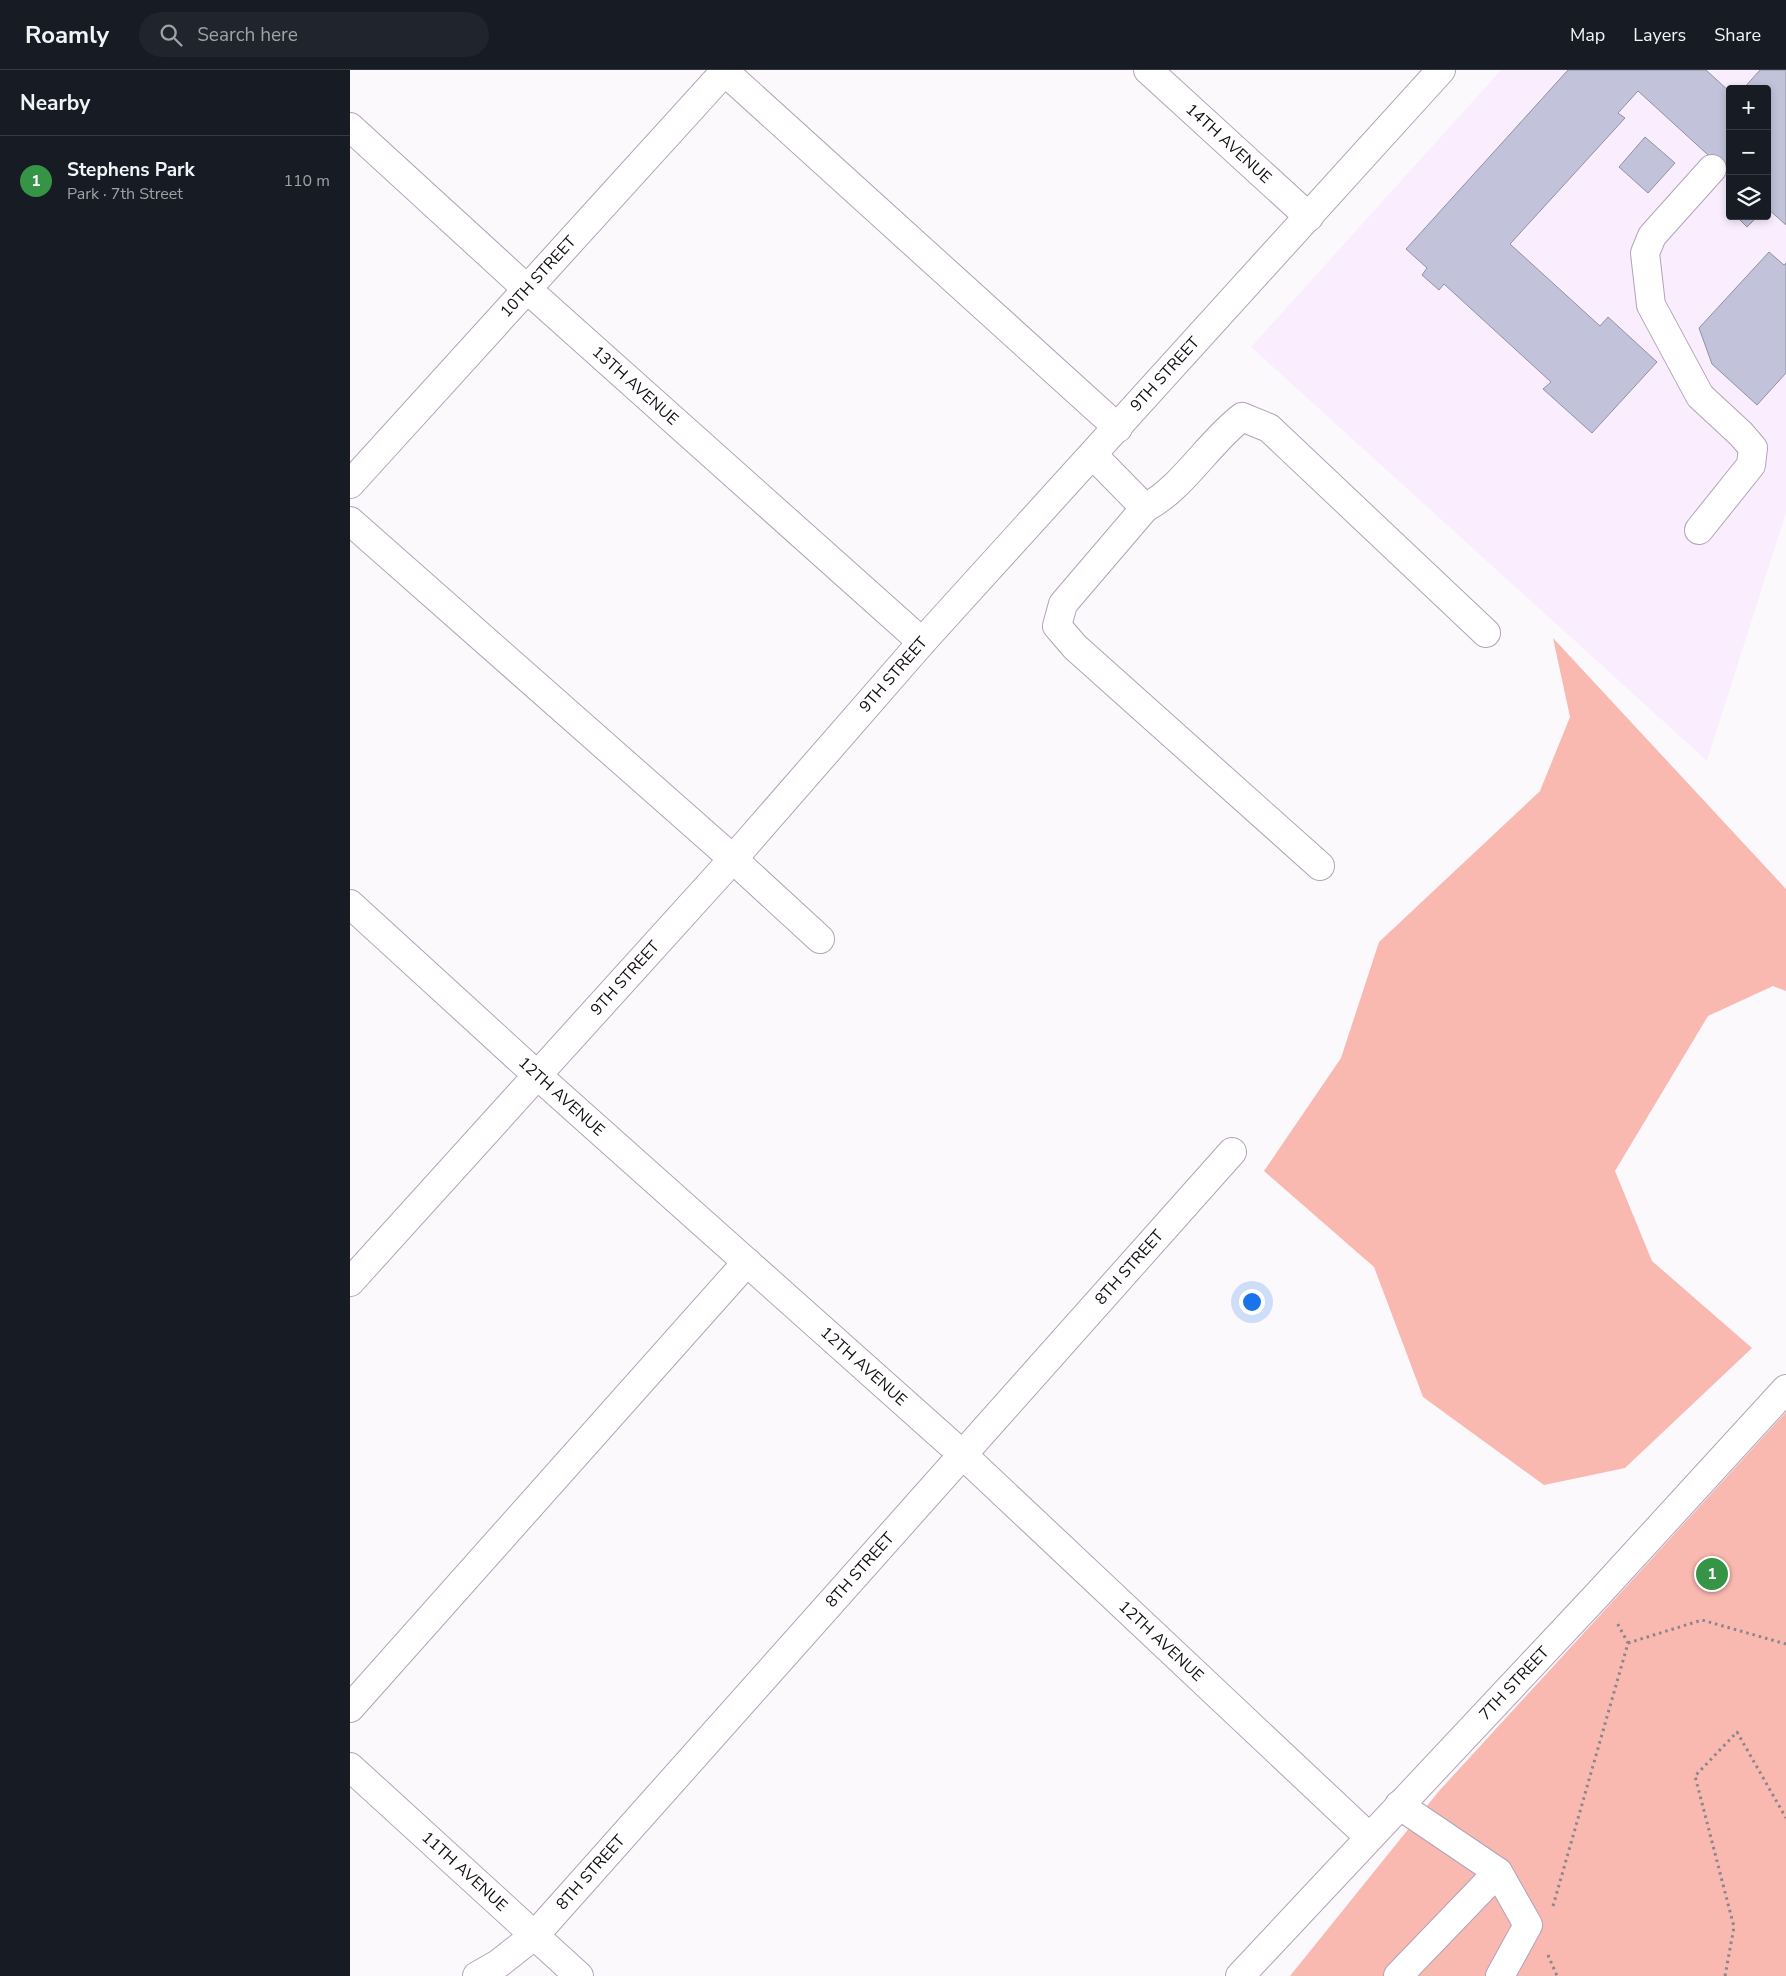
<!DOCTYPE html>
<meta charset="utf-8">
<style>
:root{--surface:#171b24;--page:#20242c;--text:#f1f3f6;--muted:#9ea1a6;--line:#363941;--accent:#369447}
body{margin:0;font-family:"Nunito Sans",sans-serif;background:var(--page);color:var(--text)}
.controls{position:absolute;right:15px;top:15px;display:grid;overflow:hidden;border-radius:5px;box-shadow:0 2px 8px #0003}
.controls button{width:45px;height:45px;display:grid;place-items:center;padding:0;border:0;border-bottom:1px solid var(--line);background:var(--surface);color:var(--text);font:25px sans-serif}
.you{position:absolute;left:901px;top:1231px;width:18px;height:18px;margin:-12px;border:4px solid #fff;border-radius:50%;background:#1a73e8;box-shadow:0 0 0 8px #1a73e833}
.badge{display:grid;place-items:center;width:32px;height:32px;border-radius:50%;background:var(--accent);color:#fff;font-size:16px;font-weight:700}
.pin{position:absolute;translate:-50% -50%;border:2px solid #fff;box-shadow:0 1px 5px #0006}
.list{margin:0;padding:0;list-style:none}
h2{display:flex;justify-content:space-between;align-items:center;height:65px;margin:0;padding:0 20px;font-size:21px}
h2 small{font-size:16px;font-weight:400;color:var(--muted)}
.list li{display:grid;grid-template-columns:32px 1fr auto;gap:15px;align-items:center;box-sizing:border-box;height:90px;padding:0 20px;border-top:1px solid var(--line)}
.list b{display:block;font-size:19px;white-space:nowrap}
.list p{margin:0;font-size:16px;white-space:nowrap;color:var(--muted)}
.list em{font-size:16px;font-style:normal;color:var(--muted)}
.icon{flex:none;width:28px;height:28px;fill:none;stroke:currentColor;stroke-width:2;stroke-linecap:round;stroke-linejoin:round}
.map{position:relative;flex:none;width:1436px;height:1906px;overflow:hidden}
header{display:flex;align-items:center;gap:30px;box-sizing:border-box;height:70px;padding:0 25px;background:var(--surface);border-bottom:1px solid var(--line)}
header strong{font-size:24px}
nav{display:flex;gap:28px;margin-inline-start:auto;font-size:18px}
.search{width:350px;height:45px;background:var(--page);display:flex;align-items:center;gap:12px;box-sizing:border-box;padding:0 18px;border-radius:28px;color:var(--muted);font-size:19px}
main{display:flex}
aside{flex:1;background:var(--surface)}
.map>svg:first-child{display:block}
.built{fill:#faeefe;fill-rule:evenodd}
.green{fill:#f9b9b1}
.building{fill:#c2c3da;stroke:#8f90a5}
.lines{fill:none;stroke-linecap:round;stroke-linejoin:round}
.minor-casing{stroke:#b2a3b7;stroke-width:30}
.path{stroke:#8a868b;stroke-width:3;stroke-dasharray:2.5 4;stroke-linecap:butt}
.minor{stroke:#fff;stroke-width:28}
.labels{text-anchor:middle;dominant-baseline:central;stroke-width:5;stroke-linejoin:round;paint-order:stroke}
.street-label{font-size:16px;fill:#110c12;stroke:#fcf9fd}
</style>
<header>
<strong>Roamly</strong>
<div class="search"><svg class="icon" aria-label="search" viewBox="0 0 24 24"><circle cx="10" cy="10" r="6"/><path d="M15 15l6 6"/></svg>Search here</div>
<nav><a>Map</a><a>Layers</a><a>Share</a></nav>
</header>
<main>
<aside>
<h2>Nearby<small></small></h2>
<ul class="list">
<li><span class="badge">1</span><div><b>Stephens Park</b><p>Park · 7th Street</p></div><em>110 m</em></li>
</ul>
</aside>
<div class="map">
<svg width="1436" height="1906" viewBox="0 0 1436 1906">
<rect width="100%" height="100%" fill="#fcf9fd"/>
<path class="built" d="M1151,0H1436V443L1357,691L901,277ZM1380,19H1417V146H1380Z"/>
<g class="green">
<polygon points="1203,568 1436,819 1436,921 1423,916 1358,946 1265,1101 1302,1191 1402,1278 1275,1398 1194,1415 1073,1327 1024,1197 914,1101 991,988 1029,872 1190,721 1220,647"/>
<polygon points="1436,1342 1436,1906 940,1906 1089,1721"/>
</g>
<g class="building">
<polygon points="1218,0 1356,0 1380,22 1380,105 1288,21 1268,43 1275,48 1160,174 1250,256 1258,247 1307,292 1242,363 1193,319 1201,312 1094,214 1089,220 1072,205 1077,198 1056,179"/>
<polygon points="1410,0 1436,0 1436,155 1417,138 1417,19 1393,19"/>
<polygon points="1295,67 1325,93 1298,123 1269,97"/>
<polygon points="1386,146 1408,146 1397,157"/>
<polygon points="1419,182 1434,195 1436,193 1436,303 1407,335 1362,294 1349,258"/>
</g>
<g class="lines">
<g class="minor-casing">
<g id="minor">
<polyline points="373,0 768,358"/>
<path id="s1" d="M798,0L959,147"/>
<path id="s2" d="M0,57L177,219L572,572"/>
<path d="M743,385L795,438C834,417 857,374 892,347L919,358L1136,563"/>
<path id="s3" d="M0,414L376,0"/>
<polyline points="795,438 713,534 707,556 725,577 970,796"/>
<polyline points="0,451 383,789 470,869"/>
<polyline points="1349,460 1401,395 1403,378 1391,364 1350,326 1301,235 1295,183 1302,166 1362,99"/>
<path id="s4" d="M0,834L187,1005L613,1385L1019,1767"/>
<path id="s5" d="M0,1212L383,789L572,572L1091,0"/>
<polyline points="0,1638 397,1192"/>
<path id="s6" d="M0,1697L229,1906"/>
<polyline points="1049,1735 1148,1802 1178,1855 1150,1906"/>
<path id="s7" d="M127,1906L148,1894L185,1865L882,1082"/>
<path id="s8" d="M890,1906L1251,1521L1436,1319"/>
<polyline points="1048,1906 1148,1802"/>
</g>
</g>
<g class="path">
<polyline points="1278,1573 1352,1550 1436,1574"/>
<polyline points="1203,1836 1278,1573 1266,1551"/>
<polyline points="1198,1885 1207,1906"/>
<polyline points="1375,1906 1384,1857 1345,1706 1387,1662 1436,1748"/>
</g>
<use href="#minor" class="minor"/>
</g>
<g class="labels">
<g class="street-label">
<text stroke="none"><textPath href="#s1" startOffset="109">14TH AVENUE</textPath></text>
<text stroke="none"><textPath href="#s3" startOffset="280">10TH STREET</textPath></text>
<text stroke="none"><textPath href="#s5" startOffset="1220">9TH STREET</textPath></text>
<text stroke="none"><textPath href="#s2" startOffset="385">13TH AVENUE</textPath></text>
<text stroke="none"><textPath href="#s5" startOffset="815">9TH STREET</textPath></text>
<text stroke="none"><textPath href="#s5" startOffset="410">9TH STREET</textPath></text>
<text stroke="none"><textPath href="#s4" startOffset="286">12TH AVENUE</textPath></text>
<text stroke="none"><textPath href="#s7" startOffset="965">8TH STREET</textPath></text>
<text stroke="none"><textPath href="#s4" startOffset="691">12TH AVENUE</textPath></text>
<text stroke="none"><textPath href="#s7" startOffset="560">8TH STREET</textPath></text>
<text stroke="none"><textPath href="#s4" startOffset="1096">12TH AVENUE</textPath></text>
<text stroke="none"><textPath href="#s8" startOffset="401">7TH STREET</textPath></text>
<text stroke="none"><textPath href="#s6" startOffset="155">11TH AVENUE</textPath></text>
<text stroke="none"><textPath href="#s7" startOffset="155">8TH STREET</textPath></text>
</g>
</g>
</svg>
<div class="controls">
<button>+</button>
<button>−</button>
<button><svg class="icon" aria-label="layers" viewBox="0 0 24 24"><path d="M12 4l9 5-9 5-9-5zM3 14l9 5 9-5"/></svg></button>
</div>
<div class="you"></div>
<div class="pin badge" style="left:1362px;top:1504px">1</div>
</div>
</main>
